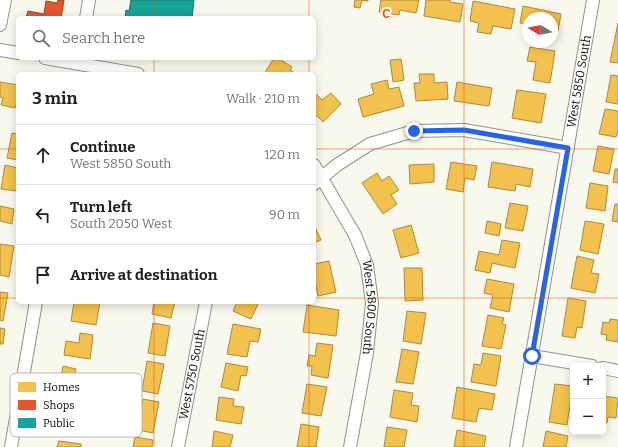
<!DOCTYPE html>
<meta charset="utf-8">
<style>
:root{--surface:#fff;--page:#f2f2f2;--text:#202124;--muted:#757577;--line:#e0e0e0}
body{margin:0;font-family:Bitter,serif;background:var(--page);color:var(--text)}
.controls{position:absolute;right:12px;bottom:12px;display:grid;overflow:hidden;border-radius:6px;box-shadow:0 2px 10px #0003}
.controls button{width:36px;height:36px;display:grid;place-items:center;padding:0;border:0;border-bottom:1px solid var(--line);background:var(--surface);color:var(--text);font:20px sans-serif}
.compass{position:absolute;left:522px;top:12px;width:36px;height:36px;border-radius:50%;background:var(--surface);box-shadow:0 2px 10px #0003;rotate:280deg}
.stop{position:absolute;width:12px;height:12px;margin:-9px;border:3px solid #2563eb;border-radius:50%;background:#fff}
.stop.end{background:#2563eb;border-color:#fff;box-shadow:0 1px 4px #0008}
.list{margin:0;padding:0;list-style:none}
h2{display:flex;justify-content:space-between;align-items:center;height:52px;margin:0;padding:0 16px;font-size:17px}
h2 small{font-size:13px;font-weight:400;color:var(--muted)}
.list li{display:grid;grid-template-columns:26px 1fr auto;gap:12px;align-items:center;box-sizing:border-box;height:60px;padding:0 16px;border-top:1px solid var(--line)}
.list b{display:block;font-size:15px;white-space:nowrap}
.list p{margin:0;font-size:13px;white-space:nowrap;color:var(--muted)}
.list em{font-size:13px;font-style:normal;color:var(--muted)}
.icon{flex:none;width:22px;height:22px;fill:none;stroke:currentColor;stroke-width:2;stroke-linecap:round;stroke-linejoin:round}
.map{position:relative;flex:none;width:618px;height:447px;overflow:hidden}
.search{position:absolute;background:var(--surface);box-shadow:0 2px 10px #0003;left:16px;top:16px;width:300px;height:44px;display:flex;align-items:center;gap:10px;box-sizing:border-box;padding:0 14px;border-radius:6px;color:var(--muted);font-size:15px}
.panel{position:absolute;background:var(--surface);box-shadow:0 2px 10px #0003;left:16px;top:72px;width:300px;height:232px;border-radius:6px}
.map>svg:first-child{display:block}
.homes{fill:#f2c14e;stroke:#ac8a3a}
.shops{fill:#e4572e;stroke:#a34023}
.public{fill:#17a398;stroke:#13756d}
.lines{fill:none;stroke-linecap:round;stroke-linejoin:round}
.minor-casing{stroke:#92918c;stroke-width:14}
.minor{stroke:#fefefc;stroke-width:12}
.route{stroke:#2563eb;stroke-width:5}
.grid{fill:none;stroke:#e8590c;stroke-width:1;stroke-opacity:0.55}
.labels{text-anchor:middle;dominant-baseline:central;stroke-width:4;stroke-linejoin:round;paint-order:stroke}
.street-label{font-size:12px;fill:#0a0a0a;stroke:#fff}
.key{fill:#fff;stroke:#b6b6b6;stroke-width:1}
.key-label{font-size:11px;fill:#0a0a0a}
.grid-label{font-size:13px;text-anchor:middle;font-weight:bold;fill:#e8590c;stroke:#fff;stroke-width:4;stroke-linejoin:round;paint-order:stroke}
</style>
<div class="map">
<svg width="618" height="447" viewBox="0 0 618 447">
<rect width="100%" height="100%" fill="#f9f8ed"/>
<g class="homes">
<polygon points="355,0 368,0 368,1 362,0 360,8 354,7"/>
<polygon points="381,0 419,0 416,13 400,10 399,15 379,12"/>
<polygon points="426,0 450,0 450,2 463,4 460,22 424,16"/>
<polygon points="473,1 515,9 511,29 493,26 491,34 477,32 479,23 470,21"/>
<polygon points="523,6 561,14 558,31 552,30 552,18 528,18 528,24 520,23"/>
<polygon points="618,23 618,63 610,62"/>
<polygon points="530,47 555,51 550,83 533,80 536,62 527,61"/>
<polygon points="274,58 278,58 292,67 290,70 296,74 264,74"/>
<polygon points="401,59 404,80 393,82 390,60"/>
<polygon points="419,74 434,74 434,83 447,82 448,99 416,101 414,83 420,83"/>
<polygon points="611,75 618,76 618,104 606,102"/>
<polygon points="387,80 389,89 399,87 404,106 363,117 358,99 374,94 371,84"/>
<polygon points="0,82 18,85 18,100 15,108 1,105 3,98 0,97"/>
<polygon points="457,82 492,88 489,106 454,101"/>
<polygon points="517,90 546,94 541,123 512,118"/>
<polygon points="314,92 322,100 331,93 341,104 323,122 314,113"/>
<polygon points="605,109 618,111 618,131 616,137 599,134"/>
<polygon points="12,133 18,134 18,160 7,158"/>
<polygon points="598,146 614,149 609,174 593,171"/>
<polygon points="451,162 477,166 474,180 465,178 463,192 446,189"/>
<polygon points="492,162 533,169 530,187 516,184 515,191 488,187"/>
<polygon points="434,164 434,182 410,184 409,165"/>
<polygon points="5,165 18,168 17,191 1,189"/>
<polygon points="615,169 618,169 618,183 613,182"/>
<polygon points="377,173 382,181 389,176 399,190 391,195 397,204 383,214 362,183"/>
<polygon points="590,183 608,186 605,211 586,208"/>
<polygon points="510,203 528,206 523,231 505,228"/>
<polygon points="615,204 618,204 618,222 612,221"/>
<polygon points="0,206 14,209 12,224 0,221"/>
<polygon points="487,221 501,224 499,236 485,233"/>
<polygon points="585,221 604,224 598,254 580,250"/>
<polygon points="314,225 321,240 314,243"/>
<polygon points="411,225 419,253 401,258 393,230"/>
<polygon points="502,240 520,243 515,268 492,263 490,273 475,270 479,251 499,255"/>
<polygon points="0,244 14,246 9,277 0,275"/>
<polygon points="577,256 594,260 591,273 599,274 595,293 571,288"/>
<polygon points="329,261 336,292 318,296 314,274 314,264"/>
<polygon points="404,268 422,268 423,300 405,301"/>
<polygon points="487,279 514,284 509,312 490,308 493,295 484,293"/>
<polygon points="0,292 8,293 3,321 0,320"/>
<polygon points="568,298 586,301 582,328 577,327 575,338 562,336"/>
<polygon points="74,302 100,302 96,325 71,321"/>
<polygon points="154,302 175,302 171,318 152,314"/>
<polygon points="237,302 259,302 251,319 233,311"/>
<polygon points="307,305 339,310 336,336 303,332"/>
<polygon points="407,311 426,313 421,344 403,341"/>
<polygon points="488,315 504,318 502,324 506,325 501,349 482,346"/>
<polygon points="610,319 618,320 618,342 606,340 607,335 601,334 603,322 609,323"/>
<polygon points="153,323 170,326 165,356 148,353"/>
<polygon points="233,324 261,329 258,342 250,341 247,357 227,354"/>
<polygon points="0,328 5,329 3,344 0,344"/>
<polygon points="80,333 93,335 90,359 64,355 66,341 79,343"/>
<polygon points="317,343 333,345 328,378 311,375 312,366 307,366 309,355 315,356"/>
<polygon points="402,349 419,352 413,384 396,382"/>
<polygon points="483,353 501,356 496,386 471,382 474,364 481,365"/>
<polygon points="147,361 164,364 158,394 142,391"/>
<polygon points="226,363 248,367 246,376 241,375 238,391 221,387"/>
<polygon points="63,366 76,369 74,380 87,382 84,398 58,393"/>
<polygon points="307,384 327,387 321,416 302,413"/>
<polygon points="555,384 573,386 567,425 549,422"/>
<polygon points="457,387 495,394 492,410 479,408 476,422 452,418"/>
<polygon points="394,390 413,393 411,405 419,406 417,422 390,417"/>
<polygon points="603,396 618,398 616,418 608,417 607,423 603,423"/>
<polygon points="219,397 234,399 233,406 244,407 241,424 216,420"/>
<polygon points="143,399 159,402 153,433 133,429 136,410 140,411"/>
<polygon points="301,424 319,427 316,447 297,447"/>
<polygon points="387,427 407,430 404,447 384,447"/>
<polygon points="457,430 486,436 484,447 454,447"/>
<polygon points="214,431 233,435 230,447 212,447"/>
<polygon points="546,431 568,436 566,447 543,447"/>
<polygon points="135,437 153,440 152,447 133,447"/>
<polygon points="59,441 81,444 81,447 57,447"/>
</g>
<polygon class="shops" points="58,0 64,0 61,18 26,18 28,11 44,14 46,1 57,3"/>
<polygon class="public" points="131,0 194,0 192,18 125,18 126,10 129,11"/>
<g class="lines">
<g class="minor-casing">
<g id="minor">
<polyline points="86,18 89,0"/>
<polyline points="0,25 5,0"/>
<polyline points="0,50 18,53"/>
<polyline points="45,58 138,74"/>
<path id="s1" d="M314,165L355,235L367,265L372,303L367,353L350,447"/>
<polyline points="314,184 337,165 370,144 414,131 464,130 568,148"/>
<polyline points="532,356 592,366"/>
<polyline points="603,368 618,371"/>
<polyline points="11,447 36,302"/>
<path id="s2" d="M178,447L206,302"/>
<path id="s3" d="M516,447L593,0"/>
</g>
</g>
<use href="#minor" class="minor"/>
</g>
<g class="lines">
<polyline class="route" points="414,131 464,130 568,148 532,356"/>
</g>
<path class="grid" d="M154,0V18M309,0V18M464,0V447M154,58V74M309,58V74M0,149H18M314,149H618M0,298H18M314,298H618M154,302V447M309,302V447"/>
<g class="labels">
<g class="street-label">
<text stroke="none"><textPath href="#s3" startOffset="371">West 5850 South</textPath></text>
<text stroke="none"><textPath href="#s1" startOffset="156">West 5800 South</textPath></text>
<text stroke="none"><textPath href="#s2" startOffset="74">West 5750 South</textPath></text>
</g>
</g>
<rect x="10" y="373" width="132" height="64" rx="6" class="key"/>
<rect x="18" y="382" width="18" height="10" fill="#f2c14e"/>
<rect x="18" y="400" width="18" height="10" fill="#e4572e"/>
<rect x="18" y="418" width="18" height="10" fill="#17a398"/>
<g class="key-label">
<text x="43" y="391">Homes</text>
<text x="43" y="409">Shops</text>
<text x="43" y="427">Public</text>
</g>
<g class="grid-label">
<text x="386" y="18">C</text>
</g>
</svg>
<div class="controls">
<button>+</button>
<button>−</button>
</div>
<svg class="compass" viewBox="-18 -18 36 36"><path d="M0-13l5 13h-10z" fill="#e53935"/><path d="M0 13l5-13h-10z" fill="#757577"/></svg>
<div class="stop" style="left:532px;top:356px"></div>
<div class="stop end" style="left:414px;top:131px"></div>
<div class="search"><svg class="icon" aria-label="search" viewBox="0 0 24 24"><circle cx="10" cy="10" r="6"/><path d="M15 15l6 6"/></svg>Search here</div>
<section class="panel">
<h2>3 min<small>Walk · 210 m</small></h2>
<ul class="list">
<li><svg class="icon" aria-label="ahead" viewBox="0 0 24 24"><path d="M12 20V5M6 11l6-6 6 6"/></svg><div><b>Continue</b><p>West 5850 South</p></div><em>120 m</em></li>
<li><svg class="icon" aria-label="left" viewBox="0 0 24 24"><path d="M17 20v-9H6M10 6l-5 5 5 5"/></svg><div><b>Turn left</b><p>South 2050 West</p></div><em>90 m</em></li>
<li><svg class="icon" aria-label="arrive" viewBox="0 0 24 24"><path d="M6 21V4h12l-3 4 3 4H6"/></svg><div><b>Arrive at destination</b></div></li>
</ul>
</section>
</div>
